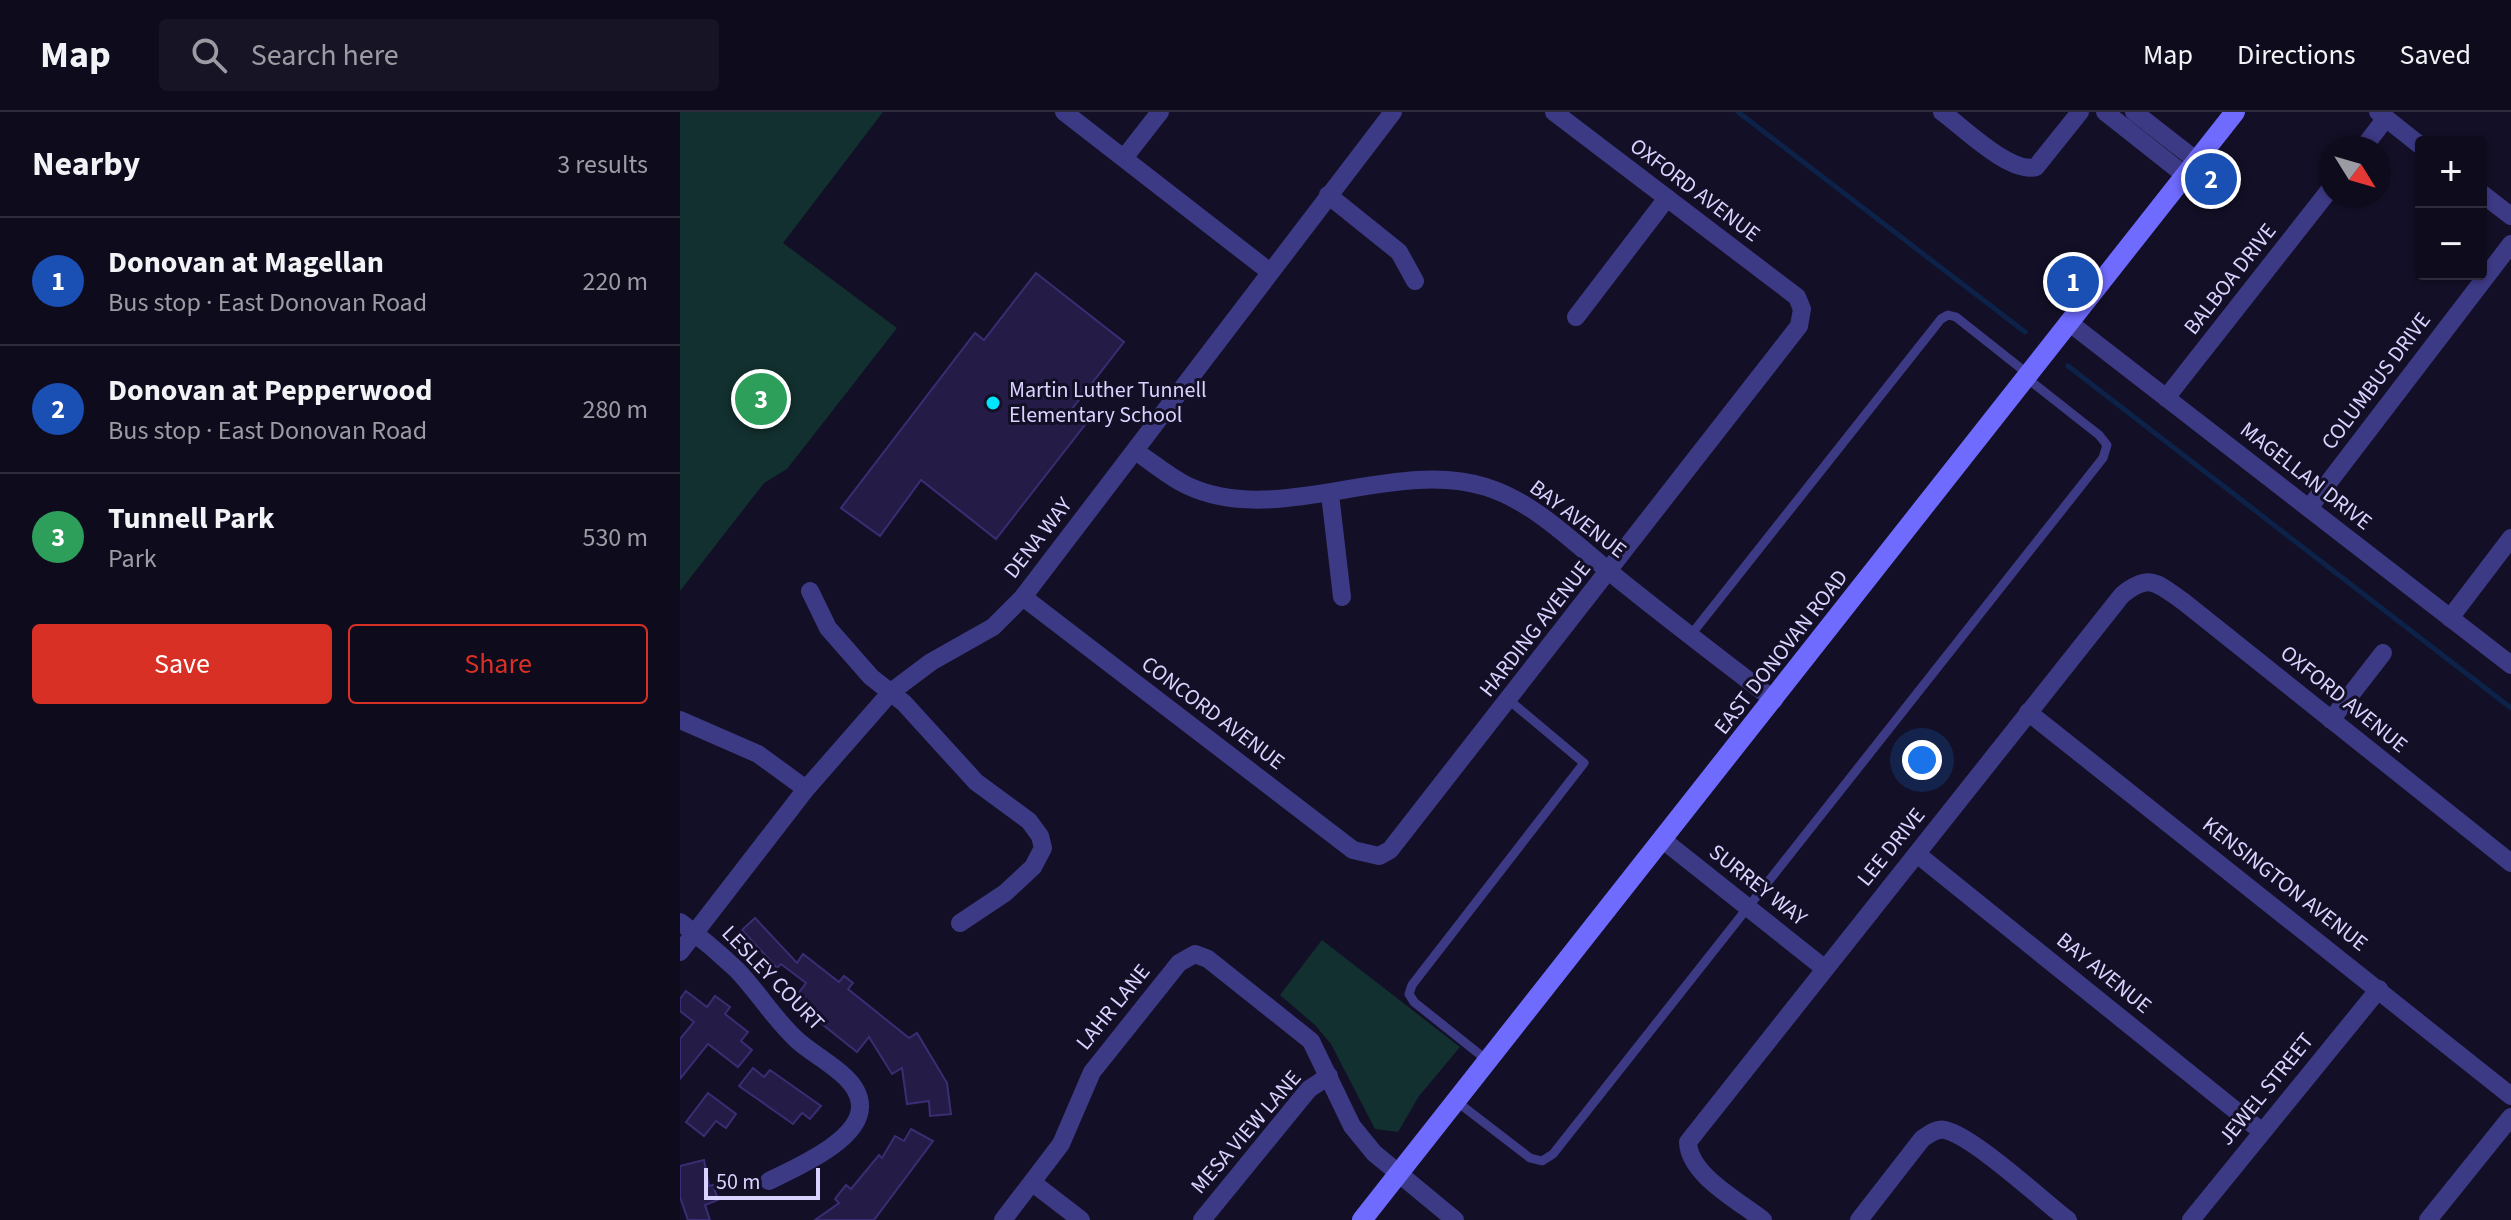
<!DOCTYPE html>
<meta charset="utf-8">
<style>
:root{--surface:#0e0b1c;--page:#171425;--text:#f1f3f6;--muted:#9b9ba3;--line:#2e2b3b;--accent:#d93025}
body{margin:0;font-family:"Source Sans 3",sans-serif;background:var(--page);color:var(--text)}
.controls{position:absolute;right:24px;top:24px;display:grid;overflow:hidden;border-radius:8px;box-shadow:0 2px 6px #0004}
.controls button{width:72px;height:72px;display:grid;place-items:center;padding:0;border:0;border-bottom:2px solid var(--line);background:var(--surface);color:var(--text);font:40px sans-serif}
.compass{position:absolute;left:1639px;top:24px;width:72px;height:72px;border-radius:50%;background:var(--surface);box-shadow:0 2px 6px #0004;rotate:127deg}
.scale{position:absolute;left:24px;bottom:20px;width:116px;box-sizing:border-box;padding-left:8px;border:4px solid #d9d4ff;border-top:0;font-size:22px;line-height:28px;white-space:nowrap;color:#d9d4ff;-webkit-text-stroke:6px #130f26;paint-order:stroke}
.you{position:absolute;left:1242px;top:648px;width:28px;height:28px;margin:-20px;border:6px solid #fff;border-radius:50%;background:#1a73e8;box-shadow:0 0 0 12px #1a73e833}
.badge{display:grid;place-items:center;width:52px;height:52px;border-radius:50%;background:var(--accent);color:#fff;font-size:26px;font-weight:700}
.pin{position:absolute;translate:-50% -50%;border:4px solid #fff;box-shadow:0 2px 8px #0006}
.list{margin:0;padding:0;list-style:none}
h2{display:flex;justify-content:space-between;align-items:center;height:104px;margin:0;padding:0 32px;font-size:34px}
h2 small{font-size:26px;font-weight:400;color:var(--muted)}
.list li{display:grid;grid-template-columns:52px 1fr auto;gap:24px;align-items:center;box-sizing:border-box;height:128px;padding:0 32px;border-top:2px solid var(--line)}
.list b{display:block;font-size:30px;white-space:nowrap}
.list p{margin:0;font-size:26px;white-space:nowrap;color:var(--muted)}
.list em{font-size:26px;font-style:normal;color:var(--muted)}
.actions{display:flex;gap:16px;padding:24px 32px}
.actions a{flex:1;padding:18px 0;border:2px solid var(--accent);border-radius:8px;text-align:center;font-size:28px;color:var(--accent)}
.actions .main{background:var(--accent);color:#fff}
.icon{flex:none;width:44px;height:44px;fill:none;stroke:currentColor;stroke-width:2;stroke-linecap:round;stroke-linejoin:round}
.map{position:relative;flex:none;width:1831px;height:1108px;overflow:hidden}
header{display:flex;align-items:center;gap:48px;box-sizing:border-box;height:112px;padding:0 40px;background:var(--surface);border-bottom:2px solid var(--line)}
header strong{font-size:38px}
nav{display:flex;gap:44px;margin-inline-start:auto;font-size:28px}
.search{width:560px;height:72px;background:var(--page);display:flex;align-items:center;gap:20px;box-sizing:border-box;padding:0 28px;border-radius:8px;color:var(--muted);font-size:30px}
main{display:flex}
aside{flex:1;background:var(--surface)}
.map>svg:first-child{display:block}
.green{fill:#12302f}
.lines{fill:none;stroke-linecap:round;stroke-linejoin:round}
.stream{stroke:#0c2248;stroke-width:5}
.building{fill:#241b47;stroke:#3b2d73;stroke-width:2}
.lane{stroke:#3d3a85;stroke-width:9}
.street{stroke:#3d3a85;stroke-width:18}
.secondary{stroke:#6f6bff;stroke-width:20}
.poi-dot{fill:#00e5ff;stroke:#130f26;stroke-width:3}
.labels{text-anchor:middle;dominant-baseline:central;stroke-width:6;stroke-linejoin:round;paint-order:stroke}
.street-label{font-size:22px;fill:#d9d4ff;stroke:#130f26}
.poi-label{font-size:22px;fill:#d9d4ff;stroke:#130f26;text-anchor:start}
</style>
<header>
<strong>Map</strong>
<div class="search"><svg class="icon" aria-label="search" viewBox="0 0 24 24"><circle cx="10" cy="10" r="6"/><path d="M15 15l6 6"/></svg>Search here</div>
<nav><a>Map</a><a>Directions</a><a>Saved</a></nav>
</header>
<main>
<aside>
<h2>Nearby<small>3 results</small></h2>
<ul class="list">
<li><span class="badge" style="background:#1a4fb4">1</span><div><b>Donovan at Magellan</b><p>Bus stop · East Donovan Road</p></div><em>220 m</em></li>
<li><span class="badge" style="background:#1a4fb4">2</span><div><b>Donovan at Pepperwood</b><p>Bus stop · East Donovan Road</p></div><em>280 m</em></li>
<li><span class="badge" style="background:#2e9e5b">3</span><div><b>Tunnell Park</b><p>Park</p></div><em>530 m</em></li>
</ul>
<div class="actions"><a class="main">Save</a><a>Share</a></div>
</aside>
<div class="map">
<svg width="1831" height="1108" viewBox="0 0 1831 1108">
<rect width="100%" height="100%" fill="#130f26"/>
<g class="green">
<polygon points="0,0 203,0 103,131 217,216 107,357 84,371 0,479"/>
<polygon points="642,828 780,935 739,984 718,1020 695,1017 651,932 635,913 600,883"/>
</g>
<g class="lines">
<g class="stream">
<polyline points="1058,0 1345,220"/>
<polyline points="1388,254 1831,596"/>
</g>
</g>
<g class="building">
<polygon points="356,161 444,230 392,297 408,309 316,427 241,368 200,424 161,396 295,221 304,228"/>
<polygon points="75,806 117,851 123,842 159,870 164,864 173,871 168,877 229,926 237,921 267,971 271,1002 250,1004 249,989 227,992 222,956 212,962 189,925 177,940 132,904 137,898 117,883 126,871 101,852 97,856 62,818"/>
<polygon points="6,879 27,895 35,884 50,895 45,902 68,920 61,929 72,938 58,955 28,932 0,967 0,927 14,910 0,899 0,887"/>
<polygon points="73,956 84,965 90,958 141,994 130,1007 122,1001 113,1012 59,974"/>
<polygon points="28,981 56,1002 46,1016 36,1009 24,1024 6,1010"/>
<polygon points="231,1017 253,1029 194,1108 135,1108 159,1091 155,1087 166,1073 171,1077 199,1043 202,1046 215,1024 224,1029"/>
<polygon points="24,1048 29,1074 33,1073 38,1088 25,1093 30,1108 8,1108 0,1085 0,1054"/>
</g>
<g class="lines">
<g class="lane">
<polyline points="1010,524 1261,207 1268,203 1276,205 1348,262"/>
<polyline points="808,949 734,890 729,882 732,873 904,651 830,589"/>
<polyline points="776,989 850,1046 862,1049 873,1042 1423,346 1427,333 1419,323 1348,267"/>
</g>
<g class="street">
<polyline points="384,0 590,160"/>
<path d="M1262,0C1284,16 1330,62 1356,55L1400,0"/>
<polyline points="1425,0 1506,64"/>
<polyline points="1454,0 1517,49"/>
<polyline points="1698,0 1741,34"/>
<polyline points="1683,36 1706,6"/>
<polyline points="444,46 480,0"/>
<polyline points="1801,81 1831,104"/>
<polyline points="648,83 719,140 735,169"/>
<polyline points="896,205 987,86"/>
<polyline points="1391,212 1831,553"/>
<polyline points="1486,286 1651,76"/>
<path d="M455,339C472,350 488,364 506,373C597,417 712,345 806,375C854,390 893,430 931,461C984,504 1039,546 1094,588"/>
<polyline points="650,382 662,485"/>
<polyline points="1629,396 1831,132"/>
<polyline points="130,479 148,516 191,565 224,591 296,670 349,709 360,724 363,736 353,755 325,781 280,811"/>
<polyline points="343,485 673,738 699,744 710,738 1119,214 1122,197 1117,185 874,0"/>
<polyline points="1770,506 1831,426"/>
<polyline points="1348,600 1831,984"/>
<polyline points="0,608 78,642 126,677"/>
<polyline points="1651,608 1703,541"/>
<polyline points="983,728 1144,856"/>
<polyline points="1237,742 1581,1019"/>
<path d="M0,810C20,825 39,841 57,858C78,880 95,908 117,928C136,946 179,964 180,993C182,1028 115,1056 89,1069"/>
<polyline points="0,840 126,677 211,580 251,550 313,515 343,485 713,0"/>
<polyline points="353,1071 401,1108"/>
<polyline points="323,1108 381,1032 412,960 499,851 515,842 528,847 631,929 672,1014 694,1041 775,1108"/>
<polyline points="522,1108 629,977 649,964"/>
<path d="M1083,1108C1059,1089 1009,1063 1008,1030L1442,483C1470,460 1478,472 1504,490L1831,751"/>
<path d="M1179,1108L1242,1027C1249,1022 1256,1016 1265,1018C1293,1024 1362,1088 1388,1108"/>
<polyline points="1511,1108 1699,877"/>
<polyline points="1748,1108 1831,1005"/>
</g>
<polyline class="secondary" points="682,1108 1555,0"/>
</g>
<circle class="poi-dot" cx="313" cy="291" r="8"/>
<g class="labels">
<g class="street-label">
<text transform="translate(1015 78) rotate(37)">OXFORD AVENUE</text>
<text transform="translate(1550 167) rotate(-52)">BALBOA DRIVE</text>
<text transform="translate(1696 269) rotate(-53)">COLUMBUS DRIVE</text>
<text transform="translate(1626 364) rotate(38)">MAGELLAN DRIVE</text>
<text transform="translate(898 407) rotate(37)">BAY AVENUE</text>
<text transform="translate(358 426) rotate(-52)">DENA WAY</text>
<text transform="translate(855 517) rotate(-52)">HARDING AVENUE</text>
<text transform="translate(1101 540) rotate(-52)">EAST DONOVAN ROAD</text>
<text transform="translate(1664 587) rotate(39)">OXFORD AVENUE</text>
<text transform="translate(533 601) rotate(37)">CONCORD AVENUE</text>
<text transform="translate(1211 735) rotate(-51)">LEE DRIVE</text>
<text transform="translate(1605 772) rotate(38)">KENSINGTON AVENUE</text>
<text transform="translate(1078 773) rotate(38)">SURREY WAY</text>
<text transform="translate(1424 861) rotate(39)">BAY AVENUE</text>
<text transform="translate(93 866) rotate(46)">LESLEY COURT</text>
<text transform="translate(433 895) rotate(-51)">LAHR LANE</text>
<text transform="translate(1586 977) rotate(-51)">JEWEL STREET</text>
<text transform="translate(566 1020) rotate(-49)">MESA VIEW LANE</text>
</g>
<g class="poi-label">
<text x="329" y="278">Martin Luther Tunnell<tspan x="329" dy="25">Elementary School</tspan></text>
</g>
</g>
</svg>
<div class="controls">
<button>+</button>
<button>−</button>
</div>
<svg class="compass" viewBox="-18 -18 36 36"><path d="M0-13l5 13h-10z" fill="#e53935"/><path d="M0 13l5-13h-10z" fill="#9b9ba3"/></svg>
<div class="scale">50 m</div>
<div class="you"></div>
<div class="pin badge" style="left:1393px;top:170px;background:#1a4fb4">1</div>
<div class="pin badge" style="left:1531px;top:67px;background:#1a4fb4">2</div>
<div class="pin badge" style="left:81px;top:287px;background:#2e9e5b">3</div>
</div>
</main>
